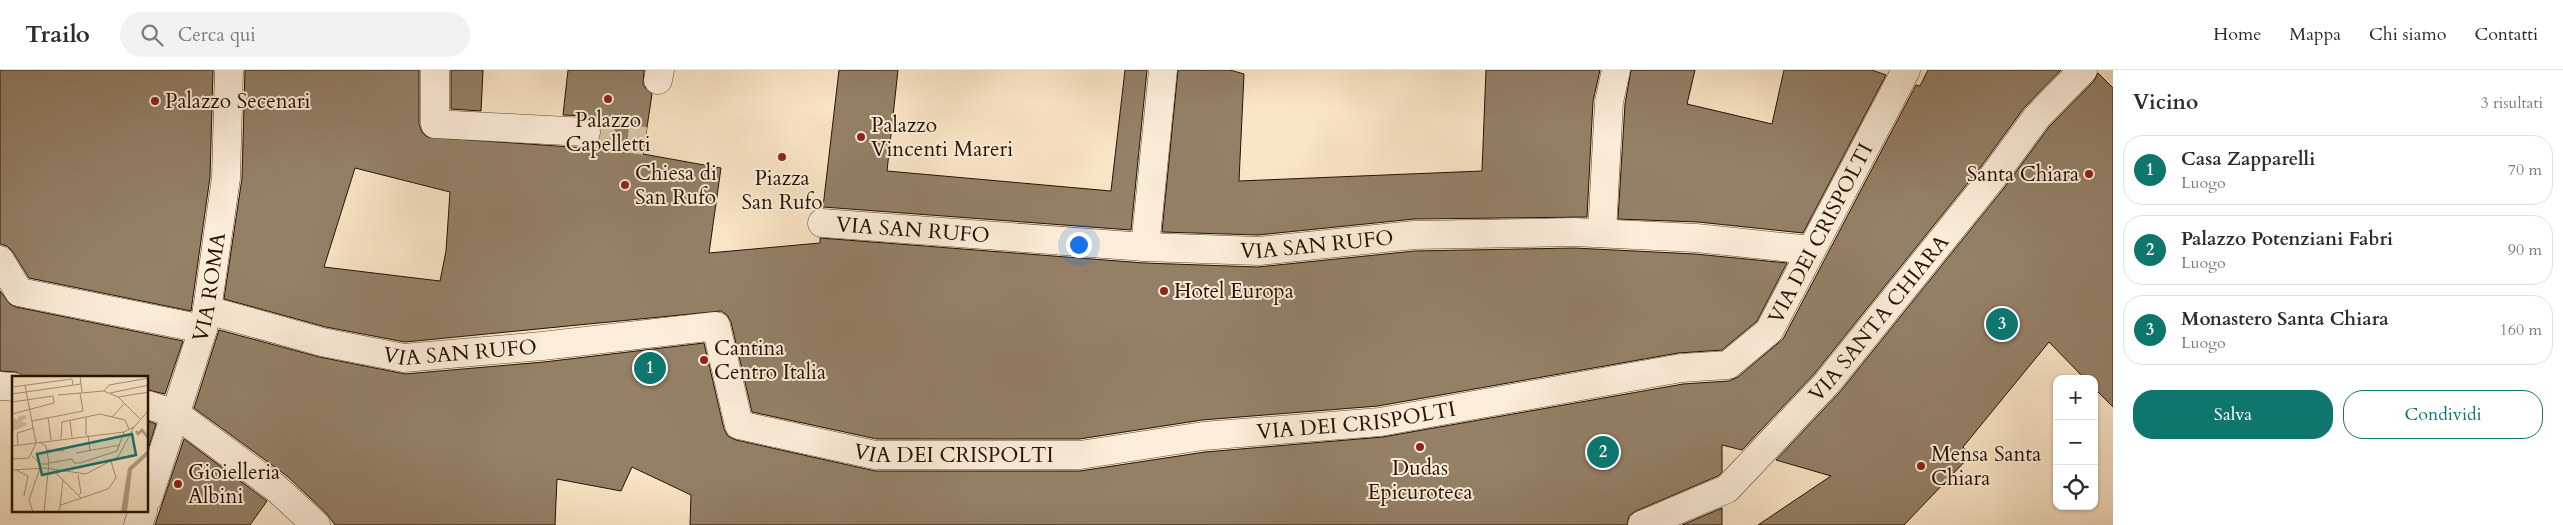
<!DOCTYPE html>
<html lang="it">
<meta charset="utf-8">
<style>
:root{--surface:#fff;--page:#f2f2f3;--text:#2b2b33;--muted:#7c7c81;--line:#e1e1e2;--accent:#0f766e}
body{margin:0;font-family:Cardo,serif;background:var(--page);color:var(--text)}
.controls{position:absolute;right:15px;bottom:15px;display:grid;overflow:hidden;border-radius:10px;box-shadow:0 1px 4px #0004}
.controls button{width:45px;height:45px;display:grid;place-items:center;padding:0;border:0;border-bottom:1px solid var(--line);background:var(--surface);color:var(--text);font:25px sans-serif}
.you{position:absolute;left:1078px;top:174px;width:18px;height:18px;margin:-12px;border:4px solid #fff;border-radius:50%;background:#1a73e8;box-shadow:0 0 0 8px #1a73e833}
.badge{display:grid;place-items:center;width:32px;height:32px;border-radius:50%;background:var(--accent);color:#fff;font-size:16px;font-weight:700}
.pin{position:absolute;translate:-50% -50%;border:2px solid #fff;box-shadow:0 1px 5px #0006}
.list{margin:0;padding:0;list-style:none}
h2{display:flex;justify-content:space-between;align-items:center;height:65px;margin:0;padding:0 20px;font-size:21px}
h2 small{font-size:16px;font-weight:400;color:var(--muted)}
.list li{display:grid;grid-template-columns:32px 1fr auto;gap:15px;align-items:center;box-sizing:border-box;height:70px;margin:0 10px 10px;padding:0 10px;border:1px solid var(--line);border-radius:20px}
.list b{display:block;font-size:19px;white-space:nowrap}
.list p{margin:0;font-size:16px;white-space:nowrap;color:var(--muted)}
.list em{font-size:16px;font-style:normal;color:var(--muted)}
.actions{display:flex;gap:10px;padding:15px 20px}
.actions a{flex:1;padding:11px 0;border:1px solid var(--accent);border-radius:20px;text-align:center;font-size:18px;color:var(--accent)}
.actions .main{background:var(--accent);color:#fff}
.icon{flex:none;width:28px;height:28px;fill:none;stroke:currentColor;stroke-width:2;stroke-linecap:round;stroke-linejoin:round}
.map{position:relative;flex:none;width:2113px;height:455px;overflow:hidden}
header{display:flex;align-items:center;gap:30px;box-sizing:border-box;height:70px;padding:0 25px;background:var(--surface);border-bottom:1px solid var(--line)}
header strong{font-size:24px}
nav{display:flex;gap:28px;margin-inline-start:auto;font-size:18px}
.search{width:350px;height:45px;background:var(--page);display:flex;align-items:center;gap:12px;box-sizing:border-box;padding:0 18px;border-radius:28px;color:var(--muted);font-size:19px}
main{display:flex}
aside{flex:1;background:var(--surface)}
.map>svg:first-child{display:block}
.building{fill:#948067;stroke:#261302;fill-rule:evenodd}
.lines{fill:none;stroke-linecap:round;stroke-linejoin:round}
.minor-tunnel{stroke:#d9c5a8;stroke-width:28;stroke-dasharray:28 14;stroke-linecap:butt}
.minor-casing{stroke:#5b4733;stroke-width:29}
.minor{stroke:#fbedd9;stroke-width:28}
.poi-dot{fill:#8f2418;stroke:#fbedd9;stroke-width:2}
.labels{text-anchor:middle;dominant-baseline:central;stroke-width:4;stroke-linejoin:round;paint-order:stroke}
.poi-label{font-size:21px;fill:#261302;stroke:#fbedd9;text-anchor:start}
.street-label{font-size:21px;fill:#261302;stroke:#fbedd9}
.inset-river{fill:none;stroke:#b19d83;stroke-width:2.5}
.inset-road{fill:none;stroke:#a59077;stroke-width:1}
.view{fill:#0f766e;fill-opacity:0.15;stroke:#0f766e;stroke-width:2.5}
.inset-edge{fill:none;stroke:#261302;stroke-width:2.5}
</style>
<header>
<strong>Trailo</strong>
<div class="search"><svg class="icon" aria-label="search" viewBox="0 0 24 24"><circle cx="10" cy="10" r="6"/><path d="M15 15l6 6"/></svg>Cerca qui</div>
<nav><a>Home</a><a>Mappa</a><a>Chi siamo</a><a>Contatti</a></nav>
</header>
<main>
<div class="map">
<svg width="2113" height="455" viewBox="0 0 2113 455">
<rect width="100%" height="100%" fill="#f9e4c5"/>
<filter id="stains"><feTurbulence type="fractalNoise" baseFrequency=".004" numOctaves="4"/><feColorMatrix values="0 0 0 0 .2 0 0 0 0 .09 0 0 0 0 .02 0 0 0 .5 -.17"/></filter>
<radialGradient id="worn" r=".72"><stop offset=".6" stop-color="#630" stop-opacity="0"/><stop offset="1" stop-color="#630" stop-opacity=".3"/></radialGradient>
<g class="building">
<polygon points="0,0 213,0 210,107 191,241 29,208 13,182 7,176 0,174"/>
<path d="M245,0H419V54L422,62L427,67L585,78L593,76L599,71L602,63L600,55L595,49L587,46L563,45L568,0H644L643,15L652,24L643,84L721,98L709,183L820,173V168L1144,193L1258,197L1415,181L1574,178L1695,184L1787,193L1757,251L1722,280L1678,283L1378,336L1202,350L1079,369H877L752,342L731,252L727,245L721,241L405,272L326,257L224,229L242,108ZM355,98L450,122L446,181L440,211L324,197Z"/>
<polygon points="451,0 483,0 481,41 451,39"/>
<polygon points="839,0 898,0 887,101 1111,121 1125,0 1147,0 1131,160 823,137"/>
<polygon points="1178,0 1230,0 1244,4 1239,111 1482,101 1486,0 1600,0 1593,31 1587,147 1414,149 1258,165 1162,162"/>
<polygon points="1631,0 1695,0 1687,34 1772,54 1784,0 1872,0 1886,5 1803,163 1698,152 1618,149 1625,34"/>
<polygon points="1928,0 2061,0 2024,38 1980,98 1815,303 1742,380 1722,375 1722,402 1718,406 1636,441 1629,446 1627,455 690,455 691,425 632,397 621,421 557,409 555,455 335,455 327,444 287,406 194,338 219,260 319,287 405,304 544,292 704,273 724,359 728,366 736,370 875,401 1080,401 1205,382 1383,367 1683,314 1729,311 1738,307 1783,269 1916,15 1920,16"/>
<polygon points="2098,3 2113,18 2113,337 2094,318 2094,309 2085,309 2049,272 1963,377 1971,385 1904,455 1758,455 1831,406 1776,390 1839,323 2004,118 2049,57 2094,11"/>
<polygon points="0,221 10,234 16,237 183,271 165,324 148,320 148,308 26,308 16,302 0,301"/>
<polygon points="148,351 156,354 148,379"/>
<polygon points="184,369 267,431 250,455 155,455"/>
<polygon points="1722,438 1722,455 1682,455"/>
</g>
<g class="lines">
<polyline class="minor-tunnel" points="586,62 645,71"/>
<g class="minor-casing">
<g id="minor">
<polyline points="435,0 435,54 586,62"/>
<polyline points="658,10 660,0"/>
<path id="s1" d="M822,153L1145,177L1259,181L1414,165L1574,162L1696,168L1811,180"/>
<polyline points="1602,163 1609,32 1616,0"/>
<polyline points="1145,177 1163,0"/>
<polyline points="0,190 19,222 203,259"/>
<path id="s2" d="M207,240L322,272L404,288L542,276L716,256L739,355L875,385H1080L1203,366L1380,352L1681,298L1728,295L1769,261L1906,0"/>
<polyline points="0,316 14,317"/>
<polyline points="148,335 176,344 276,418 316,455"/>
<path id="s3" d="M148,428L203,259L207,240L226,108L229,0"/>
<polyline points="138,455 143,441"/>
<path id="s4" d="M1642,455L1727,419L1827,313L1992,108L2037,47L2083,0"/>
</g>
</g>
<use href="#minor" class="minor"/>
</g>
<g class="poi-dot">
<circle cx="608" cy="29" r="5"/>
<circle cx="155" cy="31" r="5"/>
<circle cx="861" cy="67" r="5"/>
<circle cx="782" cy="87" r="5"/>
<circle cx="2089" cy="104" r="5"/>
<circle cx="625" cy="115" r="5"/>
<circle cx="1164" cy="221" r="5"/>
<circle cx="704" cy="290" r="5"/>
<circle cx="1420" cy="377" r="5"/>
<circle cx="1921" cy="396" r="5"/>
<circle cx="178" cy="414" r="5"/>
</g>
<g class="labels">
<g class="poi-label">
<text x="165" y="31">Palazzo Secenari</text>
<text x="608" y="50" text-anchor="middle">Palazzo<tspan x="608" dy="24">Capelletti</tspan></text>
<text x="871" y="55">Palazzo<tspan x="871" dy="24">Vincenti Mareri</tspan></text>
<text x="635" y="103">Chiesa di<tspan x="635" dy="24">San Rufo</tspan></text>
<text x="2079" y="104" text-anchor="end">Santa Chiara</text>
<text x="782" y="108" text-anchor="middle">Piazza<tspan x="782" dy="24">San Rufo</tspan></text>
<text x="1174" y="221">Hotel Europa</text>
<text x="714" y="278">Cantina<tspan x="714" dy="24">Centro Italia</tspan></text>
<text x="1931" y="384">Mensa Santa<tspan x="1931" dy="24">Chiara</tspan></text>
<text x="1420" y="398" text-anchor="middle">Dudas<tspan x="1420" dy="24">Epicuroteca</tspan></text>
<text x="188" y="402">Gioielleria<tspan x="188" dy="24">Albini</tspan></text>
</g>
<g class="street-label">
<text stroke="none"><textPath href="#s1" startOffset="91">VIA SAN RUFO</textPath></text>
<text stroke="none"><textPath href="#s2" startOffset="1781">VIA DEI CRISPOLTI</textPath></text>
<text stroke="none"><textPath href="#s1" startOffset="496">VIA SAN RUFO</textPath></text>
<text stroke="none"><textPath href="#s3" startOffset="220">VIA ROMA</textPath></text>
<text stroke="none"><textPath href="#s4" startOffset="321">VIA SANTA CHIARA</textPath></text>
<text stroke="none"><textPath href="#s2" startOffset="259">VIA SAN RUFO</textPath></text>
<text stroke="none"><textPath href="#s2" startOffset="1241">VIA DEI CRISPOLTI</textPath></text>
<text stroke="none"><textPath href="#s2" startOffset="836">VIA DEI CRISPOLTI</textPath></text>
</g>
</g>
<g transform="translate(12 306)">
<rect width="136" height="136" fill="#f9e4c5"/>
<path d="M14,39V42L9,45L16,48L0,56L2,42L6,44V41Z" fill="#d5c0a4"/>
<path d="M136,74V79L120,94L115,136H109L116,92Z" fill="#b19d83"/>
<path class="inset-river" d="M124,55L126,58L130,54L137,63"/>
<path class="inset-road" d="M68,0L70,16M13,9L24,67M0,11L60,3L61,9M92,15L97,9L137,2M98,17L137,9M0,18L69,8M46,19L92,15L106,21L128,43M106,21L137,16M0,26L41,20M0,38L42,27L41,20M36,41L39,64M100,41L113,27M20,45L71,35L68,17M58,45L60,61M74,59V41M76,59L78,75M49,63L50,46L88,38L113,44L117,53M29,67L34,70L37,87L32,136M6,69L5,57L22,52M0,70L112,56L122,51L137,34M0,71L1,83L17,82L24,67M35,74L52,75M64,77L108,69M20,80L28,88H37M37,87L60,83L62,87H68L105,75L112,56M0,94L33,92L74,98L106,81L122,51M4,94L16,100L12,120M44,97L69,122M66,120L69,117L66,99M48,131L51,103M21,136L17,124L28,92M46,136L49,129L96,113L104,102L99,85"/>
<path class="view" d="M120,58L124,79L30,99L25,78Z"/>
<rect width="136" height="136" class="inset-edge"/>
</g>
<rect width="100%" height="100%" filter="url(#stains)"/>
<rect width="100%" height="100%" fill="url(#worn)"/>
</svg>
<div class="controls">
<button>+</button>
<button>−</button>
<button><svg class="icon" aria-label="locate" viewBox="0 0 24 24"><circle cx="12" cy="12" r="6"/><path d="M12 2v4M12 18v4M2 12h4M18 12h4"/></svg></button>
</div>
<div class="you"></div>
<div class="pin badge" style="left:650px;top:298px">1</div>
<div class="pin badge" style="left:1603px;top:382px">2</div>
<div class="pin badge" style="left:2002px;top:254px">3</div>
</div>
<aside>
<h2>Vicino<small>3 risultati</small></h2>
<ul class="list">
<li><span class="badge">1</span><div><b>Casa Zapparelli</b><p>Luogo</p></div><em>70 m</em></li>
<li><span class="badge">2</span><div><b>Palazzo Potenziani Fabri</b><p>Luogo</p></div><em>90 m</em></li>
<li><span class="badge">3</span><div><b>Monastero Santa Chiara</b><p>Luogo</p></div><em>160 m</em></li>
</ul>
<div class="actions"><a class="main">Salva</a><a>Condividi</a></div>
</aside>
</main>
